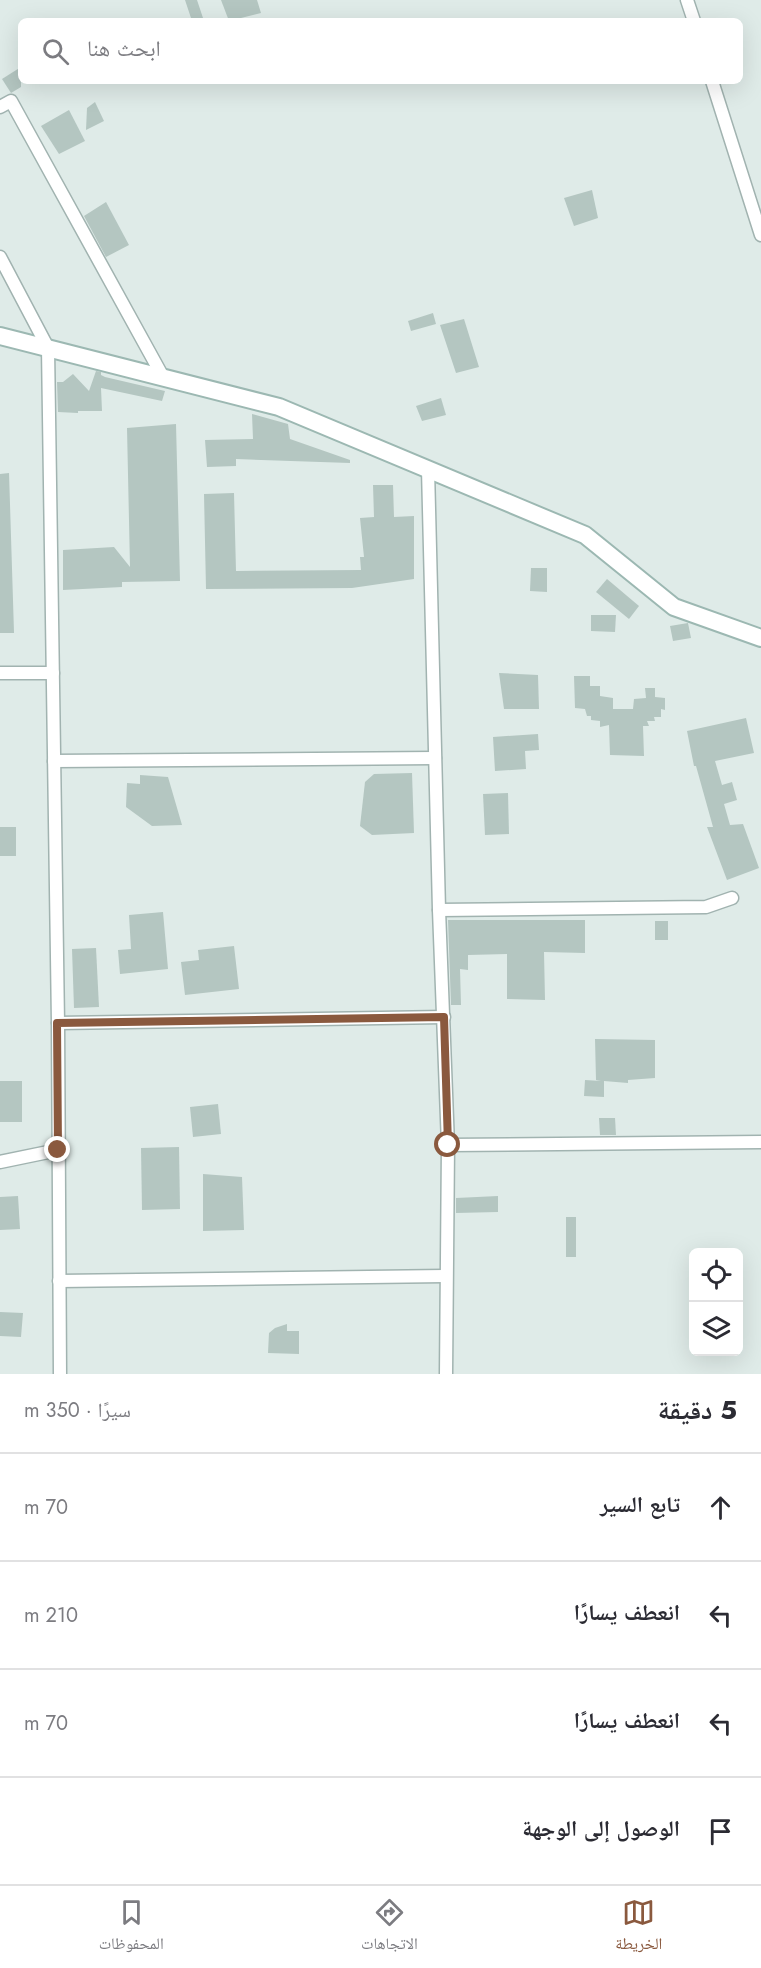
<!DOCTYPE html>
<html lang="ar">
<meta charset="utf-8">
<style>
:root{--surface:#fff;--page:#f2f2f3;--text:#2b2b33;--muted:#7c7c81;--line:#e1e1e2;--accent:#8a593e}
body{margin:0;font-family:Jost,"Noto Naskh Arabic",sans-serif;background:var(--page);color:var(--text);direction:rtl}
.controls{position:absolute;right:18px;bottom:18px;display:grid;overflow:hidden;border-radius:9px;box-shadow:0 6px 24px #0002}
.controls button{width:54px;height:54px;display:grid;place-items:center;padding:0;border:0;border-bottom:2px solid var(--line);background:var(--surface);color:var(--text);font:30px sans-serif}
.stop{position:absolute;width:18px;height:18px;margin:-14px;border:4px solid #8a593e;border-radius:50%;background:#fff}
.stop.end{background:#8a593e;border-color:#fff;box-shadow:0 2px 6px #0008}
.list{margin:0;padding:0;list-style:none}
h2{display:flex;justify-content:space-between;align-items:center;height:78px;margin:0;padding:0 24px;font-size:26px}
h2 small{font-size:20px;font-weight:400;color:var(--muted)}
.list li{display:grid;grid-template-columns:39px 1fr auto;gap:18px;align-items:center;box-sizing:border-box;height:108px;padding:0 24px;border-top:2px solid var(--line)}
.list b{display:block;font-size:22px;white-space:nowrap}
.list em{font-size:20px;font-style:normal;color:var(--muted)}
.icon{flex:none;width:33px;height:33px;fill:none;stroke:currentColor;stroke-width:2;stroke-linecap:round;stroke-linejoin:round}
.map{position:relative;flex:none;width:761px;height:1374px;overflow:hidden;direction:ltr}
.search{position:absolute;background:var(--surface);box-shadow:0 6px 24px #0002;left:18px;right:18px;top:18px;height:66px;display:flex;align-items:center;gap:15px;box-sizing:border-box;padding:0 21px;border-radius:9px;color:var(--muted);font-size:22px}
.sheet{height:510px;background:var(--surface)}
nav{display:flex;justify-content:space-around;align-items:center;box-sizing:border-box;height:84px;border-top:2px solid var(--line);background:var(--surface);font-size:16px;color:var(--muted)}
nav a{display:grid;justify-items:center;gap:3px}
nav .on{color:var(--accent)}
.map>svg:first-child{display:block}
.building{fill:#b4c6c1}
.lines{fill:none;stroke-linecap:round;stroke-linejoin:round}
.street-casing{stroke:#a1b3b0;stroke-width:15}
.secondary-casing{stroke:#9cb8b2;stroke-width:20}
.street{stroke:#fff;stroke-width:12}
.secondary{stroke:#fff;stroke-width:16}
.route{stroke:#8a593e;stroke-width:8}
</style>
<div class="map">
<svg width="761" height="1374" viewBox="0 0 761 1374">
<rect width="100%" height="100%" fill="#dfebe8"/>
<g class="building">
<polygon points="185,0 197,0 204,21 192,21"/>
<polygon points="221,0 257,0 261,13 229,21"/>
<polygon points="21,67 21,87 11,93 2,79"/>
<polygon points="95,102 104,121 86,130 87,108"/>
<polygon points="69,110 85,141 59,154 41,126"/>
<polygon points="592,190 598,218 574,226 564,198"/>
<polygon points="106,202 129,245 106,257 84,216"/>
<polygon points="433,313 436,324 411,331 408,321"/>
<polygon points="464,319 479,367 456,373 440,325"/>
<polygon points="96,371 101,372 101,375 105,377 165,391 162,401 101,388 102,411 78,411 78,413 58,412 57,382 63,382 73,374 89,391"/>
<polygon points="441,398 446,415 422,421 416,406"/>
<polygon points="252,414 288,424 290,439 350,460 350,463 236,459 236,466 207,467 205,440 253,439"/>
<polygon points="176,424 180,581 122,582 122,587 63,590 63,550 114,547 130,567 127,428"/>
<polygon points="9,473 14,633 0,633 0,474"/>
<polygon points="373,485 393,485 394,517 414,516 414,579 352,588 206,589 204,494 234,493 236,571 361,570 360,557 364,557 360,518 374,517"/>
<polygon points="531,568 547,568 547,592 530,591"/>
<polygon points="607,579 639,606 629,619 596,592"/>
<polygon points="591,615 616,615 615,632 591,631"/>
<polygon points="688,623 691,638 673,641 670,626"/>
<polygon points="499,673 538,675 539,709 504,709"/>
<polygon points="574,676 590,676 590,686 600,686 600,696 613,698 613,709 633,709 634,699 646,698 645,688 655,688 655,697 665,698 665,710 661,709 661,717 654,717 655,721 647,721 649,726 643,726 644,756 610,755 609,725 600,727 600,721 591,720 591,716 587,716 585,709 575,708"/>
<polygon points="746,718 754,753 715,761 722,785 732,782 737,800 724,804 730,825 743,824 759,868 727,880 707,827 713,827 696,766 694,766 687,731"/>
<polygon points="538,734 539,750 525,751 526,769 495,771 493,737"/>
<polygon points="412,773 414,833 372,835 360,826 365,782 374,774"/>
<polygon points="140,775 168,777 182,825 152,826 126,807 127,783 140,784"/>
<polygon points="508,793 509,834 485,835 483,794"/>
<rect x="0" y="827" width="16" height="29"/>
<polygon points="163,912 168,969 120,974 118,950 131,949 129,915"/>
<polygon points="448,920 585,920 585,953 544,952 545,1000 507,999 507,954 468,955 468,970 460,969 461,1005 451,1005"/>
<rect x="655" y="921" width="13" height="19"/>
<polygon points="234,946 239,989 185,995 181,962 199,960 198,950"/>
<polygon points="96,948 99,1007 74,1008 72,949"/>
<polygon points="595,1039 655,1040 655,1078 628,1080 628,1083 604,1081 604,1097 584,1096 585,1080 601,1081 596,1080"/>
<rect x="0" y="1081" width="22" height="41"/>
<polygon points="218,1104 221,1134 193,1137 190,1107"/>
<polygon points="599,1118 615,1118 616,1135 600,1135"/>
<polygon points="179,1147 180,1209 142,1210 141,1148"/>
<polygon points="203,1174 242,1177 244,1230 203,1231"/>
<polygon points="18,1196 20,1229 0,1230 0,1197"/>
<polygon points="498,1196 498,1212 456,1213 456,1198"/>
<rect x="566" y="1217" width="10" height="40"/>
<polygon points="0,1312 23,1313 21,1337 0,1336"/>
<polygon points="287,1324 287,1331 299,1331 299,1354 268,1353 269,1333 275,1328"/>
</g>
<g class="lines">
<g class="street-casing">
<g id="street">
<polyline points="687,0 694,21"/>
<polyline points="712,81 761,235"/>
<polyline points="0,107 11,101 163,377"/>
<polyline points="0,257 48,348 58,1023 60,1374"/>
<polyline points="428,469 439,910 448,1145 446,1374"/>
<polyline points="0,673 53,673"/>
<polyline points="54,761 435,758"/>
<polyline points="439,910 706,907 732,898"/>
<polyline points="58,1023 444,1017"/>
<polyline points="448,1145 761,1142"/>
<polyline points="0,1162 58,1150"/>
<polyline points="59,1281 445,1276"/>
</g>
</g>
<g class="secondary-casing">
<polyline id="secondary" points="0,336 279,407 585,535 674,607 761,638"/>
</g>
<use href="#street" class="street"/>
<use href="#secondary" class="secondary"/>
</g>
<g class="lines">
<polyline class="route" points="58,1150 57,1023 444,1017 448,1145"/>
</g>
</svg>
<div class="controls">
<button><svg class="icon" aria-label="locate" viewBox="0 0 24 24"><circle cx="12" cy="12" r="6"/><path d="M12 2v4M12 18v4M2 12h4M18 12h4"/></svg></button>
<button><svg class="icon" aria-label="layers" viewBox="0 0 24 24"><path d="M12 4l9 5-9 5-9-5zM3 14l9 5 9-5"/></svg></button>
</div>
<div class="stop" style="left:448px;top:1145px"></div>
<div class="stop end" style="left:58px;top:1150px"></div>
<div class="search"><svg class="icon" aria-label="search" viewBox="0 0 24 24"><circle cx="10" cy="10" r="6"/><path d="M15 15l6 6"/></svg>ابحث هنا</div>
</div>
<section class="sheet">
<h2>5 دقيقة<small>سيرًا · 350 m</small></h2>
<ul class="list">
<li><svg class="icon" aria-label="ahead" viewBox="0 0 24 24"><path d="M12 20V5M6 11l6-6 6 6"/></svg><div><b>تابع السير</b></div><em>70 m</em></li>
<li><svg class="icon" aria-label="left" viewBox="0 0 24 24"><path d="M17 20v-9H6M10 6l-5 5 5 5"/></svg><div><b>انعطف يسارًا</b></div><em>210 m</em></li>
<li><svg class="icon" aria-label="left" viewBox="0 0 24 24"><path d="M17 20v-9H6M10 6l-5 5 5 5"/></svg><div><b>انعطف يسارًا</b></div><em>70 m</em></li>
<li><svg class="icon" aria-label="arrive" viewBox="0 0 24 24"><path d="M6 21V4h12l-3 4 3 4H6"/></svg><div><b>الوصول إلى الوجهة</b></div></li>
</ul>
</section>
<nav>
<a class="on"><svg class="icon" aria-label="map" viewBox="0 0 24 24"><path d="M3 6l6-2 6 2 6-2v14l-6 2-6-2-6 2zM9 4v14M15 6v14"/></svg>الخريطة</a>
<a><svg class="icon" aria-label="directions" viewBox="0 0 24 24"><path d="M12 3l9 9-9 9-9-9zM9 14v-3h6M13 9l2 2-2 2"/></svg>الاتجاهات</a>
<a><svg class="icon" aria-label="saved" viewBox="0 0 24 24"><path d="M7 4h10v16l-5-4-5 4z"/></svg>المحفوظات</a>
</nav>
